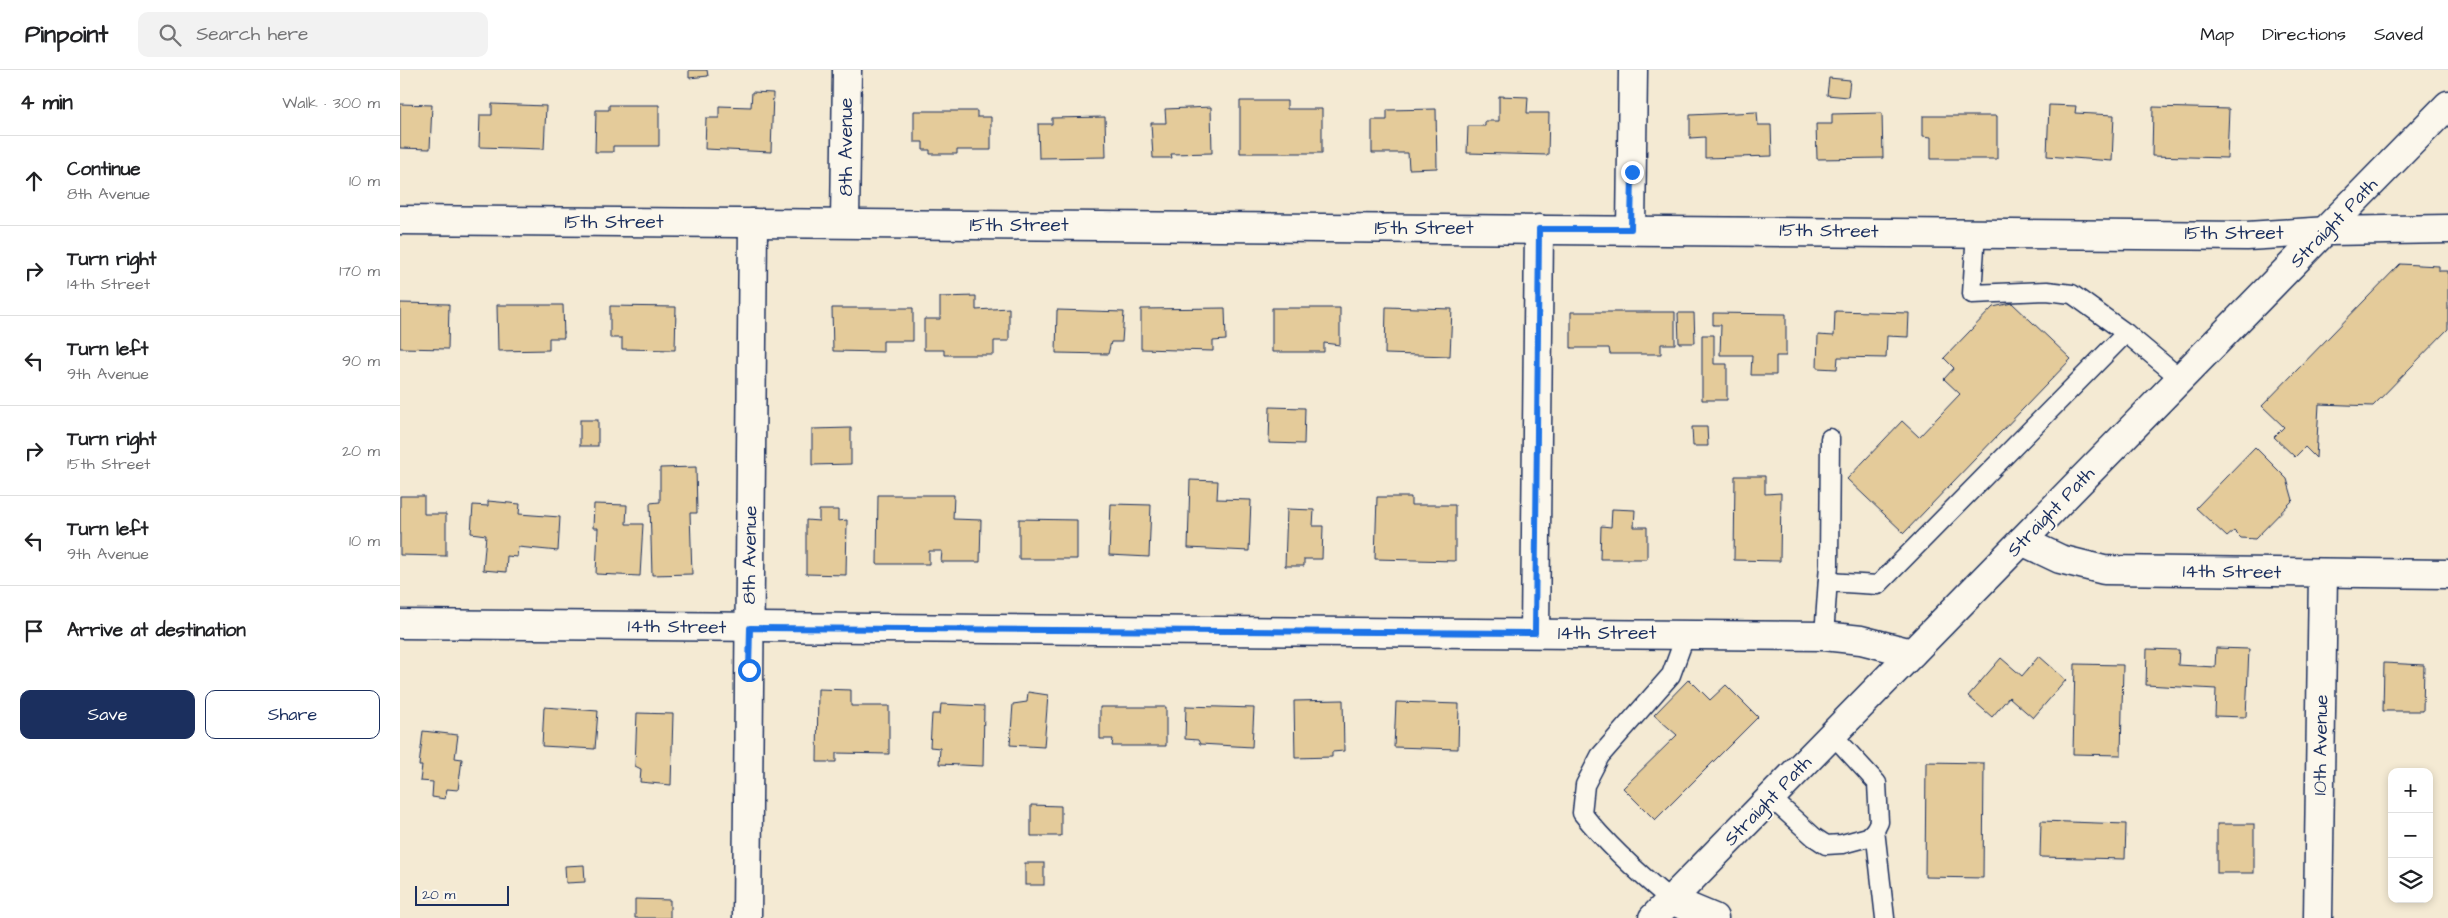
<!DOCTYPE html>
<meta charset="utf-8">
<style>
:root{--surface:#fff;--page:#f2f2f2;--text:#202124;--muted:#757577;--line:#e0e0e0;--accent:#1b2f5e}
body{margin:0;font-family:"Architects Daughter",sans-serif;background:var(--page);color:var(--text)}
.controls{position:absolute;right:15px;bottom:15px;display:grid;overflow:hidden;border-radius:10px;box-shadow:0 2px 8px #0003}
.controls button{width:45px;height:45px;display:grid;place-items:center;padding:0;border:0;border-bottom:1px solid var(--line);background:var(--surface);color:var(--text);font:25px sans-serif}
.scale{position:absolute;left:15px;bottom:12px;width:94px;box-sizing:border-box;padding-left:5px;border:2px solid #1b2f5e;border-top:0;font-size:14px;line-height:18px;white-space:nowrap;color:#1b2f5e;-webkit-text-stroke:4px #fbf7ec;paint-order:stroke}
.stop{position:absolute;width:15px;height:15px;margin:-11px;border:4px solid #1a73e8;border-radius:50%;background:#fff}
.stop.end{background:#1a73e8;border-color:#fff;box-shadow:0 1px 5px #0008}
.list{margin:0;padding:0;list-style:none}
h2{display:flex;justify-content:space-between;align-items:center;height:65px;margin:0;padding:0 20px;font-size:21px}
h2 small{font-size:16px;font-weight:400;color:var(--muted)}
.list li{display:grid;grid-template-columns:32px 1fr auto;gap:15px;align-items:center;box-sizing:border-box;height:90px;padding:0 20px;border-top:1px solid var(--line)}
.list b{display:block;font-size:19px;white-space:nowrap}
.list p{margin:0;font-size:16px;white-space:nowrap;color:var(--muted)}
.list em{font-size:16px;font-style:normal;color:var(--muted)}
.actions{display:flex;gap:10px;padding:15px 20px}
.actions a{flex:1;padding:11px 0;border:1px solid var(--accent);border-radius:10px;text-align:center;font-size:18px;color:var(--accent)}
.actions .main{background:var(--accent);color:#fff}
.icon{flex:none;width:28px;height:28px;fill:none;stroke:currentColor;stroke-width:2;stroke-linecap:round;stroke-linejoin:round}
.map{position:relative;flex:none;width:2048px;height:848px;overflow:hidden}
header{display:flex;align-items:center;gap:30px;box-sizing:border-box;height:70px;padding:0 25px;background:var(--surface);border-bottom:1px solid var(--line)}
header strong{font-size:24px}
nav{display:flex;gap:28px;margin-inline-start:auto;font-size:18px}
.search{width:350px;height:45px;background:var(--page);display:flex;align-items:center;gap:12px;box-sizing:border-box;padding:0 18px;border-radius:10px;color:var(--muted);font-size:19px}
main{display:flex}
aside{flex:1;background:var(--surface)}
.map>svg:first-child{display:block}
.building{fill:#e4cb9a;stroke:#1b2f5e}
.lines{fill:none;stroke-linecap:round;stroke-linejoin:round}
.lane-casing{stroke:#1b2f5e;stroke-width:21}
.street-casing{stroke:#1b2f5e;stroke-width:31}
.secondary-casing{stroke:#1b2f5e;stroke-width:31}
.lane{stroke:#fbf7ec;stroke-width:18}
.street{stroke:#fbf7ec;stroke-width:28}
.secondary{stroke:#fbf7ec;stroke-width:28}
.route{stroke:#1a73e8;stroke-width:6}
.labels{text-anchor:middle;dominant-baseline:central;stroke-width:4;stroke-linejoin:round;paint-order:stroke}
.street-label{font-size:19px;fill:#1b2f5e;stroke:#fbf7ec}
</style>
<header>
<strong>Pinpoint</strong>
<div class="search"><svg class="icon" aria-label="search" viewBox="0 0 24 24"><circle cx="10" cy="10" r="6"/><path d="M15 15l6 6"/></svg>Search here</div>
<nav><a>Map</a><a>Directions</a><a>Saved</a></nav>
</header>
<main>
<aside>
<h2>4 min<small>Walk · 300 m</small></h2>
<ul class="list">
<li><svg class="icon" aria-label="ahead" viewBox="0 0 24 24"><path d="M12 20V5M6 11l6-6 6 6"/></svg><div><b>Continue</b><p>8th Avenue</p></div><em>10 m</em></li>
<li><svg class="icon" aria-label="right" viewBox="0 0 24 24"><path d="M7 20v-9h11M14 6l5 5-5 5"/></svg><div><b>Turn right</b><p>14th Street</p></div><em>170 m</em></li>
<li><svg class="icon" aria-label="left" viewBox="0 0 24 24"><path d="M17 20v-9H6M10 6l-5 5 5 5"/></svg><div><b>Turn left</b><p>9th Avenue</p></div><em>90 m</em></li>
<li><svg class="icon" aria-label="right" viewBox="0 0 24 24"><path d="M7 20v-9h11M14 6l5 5-5 5"/></svg><div><b>Turn right</b><p>15th Street</p></div><em>20 m</em></li>
<li><svg class="icon" aria-label="left" viewBox="0 0 24 24"><path d="M17 20v-9H6M10 6l-5 5 5 5"/></svg><div><b>Turn left</b><p>9th Avenue</p></div><em>10 m</em></li>
<li><svg class="icon" aria-label="arrive" viewBox="0 0 24 24"><path d="M6 21V4h12l-3 4 3 4H6"/></svg><div><b>Arrive at destination</b></div></li>
</ul>
<div class="actions"><a class="main">Save</a><a>Share</a></div>
</aside>
<div class="map">
<svg width="2048" height="848" viewBox="0 0 2048 848">
<rect width="100%" height="100%" fill="#f4ead3"/>
<filter id="ink" filterUnits="userSpaceOnUse"><feTurbulence type="fractalNoise" baseFrequency=".02" numOctaves="2"/><feDisplacementMap in="SourceGraphic" scale="10" xChannelSelector="R" yChannelSelector="G"/><feConvolveMatrix kernelMatrix="1 2 1 2 8 2 1 2 1" color-interpolation-filters="sRGB"/></filter>
<g filter="url(#ink)">
<g class="building">
<polygon points="289,0 307,0 308,6 289,8"/>
<polygon points="1429,8 1450,10 1448,27 1427,25"/>
<polygon points="352,22 373,23 371,82 305,79 306,48 319,48 319,36 351,37"/>
<polygon points="1099,26 1128,27 1127,43 1149,43 1148,85 1067,83 1068,56 1085,56 1085,51 1099,51"/>
<polygon points="840,31 887,31 887,39 922,39 922,83 840,83"/>
<polygon points="0,34 32,35 30,79 0,78"/>
<polygon points="92,34 146,36 144,79 79,77 80,45 92,45"/>
<polygon points="209,35 259,35 259,76 213,76 213,82 195,82 196,40 209,40"/>
<polygon points="1649,35 1676,36 1675,43 1714,45 1712,91 1647,86"/>
<polygon points="811,37 812,83 771,84 772,88 753,88 751,53 766,53 765,39"/>
<polygon points="1753,37 1829,39 1827,88 1752,86"/>
<polygon points="1036,39 1037,98 1009,99 1008,83 972,83 972,50 987,50 987,40"/>
<polygon points="514,41 577,41 577,47 591,47 591,80 557,80 557,84 530,84 530,80 523,80 523,72 514,72"/>
<polygon points="1357,42 1358,55 1371,55 1372,86 1305,88 1305,67 1290,68 1290,45"/>
<polygon points="1482,43 1483,88 1417,89 1416,54 1432,54 1432,44"/>
<polygon points="1523,46 1597,46 1597,89 1531,89 1531,67 1523,66"/>
<polygon points="705,47 706,87 639,88 638,54 652,54 652,48"/>
<polygon points="2000,194 2039,196 2039,201 2048,201 2048,259 1973,336 1919,334 1916,388 1905,377 1895,387 1874,367 1884,357 1862,336"/>
<polygon points="576,226 576,240 609,238 609,271 594,271 594,285 544,285 544,280 524,280 524,249 540,249 540,227"/>
<polygon points="0,233 49,234 48,279 0,278"/>
<polygon points="1612,233 1671,289 1504,463 1447,409 1502,351 1519,367 1560,324 1544,309 1554,298 1544,288 1593,237"/>
<polygon points="97,235 163,235 164,268 149,268 149,280 98,281"/>
<polygon points="210,236 276,237 275,280 222,279 222,268 210,268"/>
<polygon points="986,237 1052,239 1050,286 985,284"/>
<polygon points="432,238 513,238 513,271 483,271 483,282 433,281"/>
<polygon points="825,238 826,270 813,271 813,281 741,279 741,239"/>
<polygon points="872,238 940,238 940,275 924,273 924,282 872,282"/>
<polygon points="657,240 724,242 722,272 711,272 708,284 656,283"/>
<polygon points="1435,241 1509,243 1508,267 1487,266 1486,288 1438,287 1437,299 1417,298 1418,265 1434,266"/>
<polygon points="1171,242 1275,242 1275,274 1261,274 1261,284 1210,284 1209,278 1171,278"/>
<polygon points="1278,243 1294,243 1295,273 1279,273"/>
<polygon points="1313,243 1386,244 1386,286 1376,286 1376,305 1351,305 1352,285 1320,285 1321,255 1313,255"/>
<polygon points="1302,265 1314,265 1314,294 1327,294 1327,330 1302,330"/>
<polygon points="870,337 905,338 904,374 869,373"/>
<rect x="180" y="350" width="18" height="26"/>
<polygon points="1292,357 1307,357 1308,376 1293,376"/>
<polygon points="451,358 451,394 412,395 412,359"/>
<polygon points="1855,377 1887,409 1893,430 1855,469 1841,468 1834,461 1827,467 1796,438"/>
<polygon points="296,397 297,443 290,443 292,504 252,505 250,433 260,432 260,398"/>
<polygon points="1335,406 1365,406 1365,424 1381,423 1380,491 1334,490"/>
<polygon points="790,410 818,411 817,429 851,430 849,481 788,478"/>
<polygon points="478,425 554,425 553,449 581,450 580,492 541,492 542,481 529,481 529,494 477,494"/>
<polygon points="0,426 24,426 24,444 46,444 46,486 0,485"/>
<polygon points="977,427 1011,427 1011,435 1055,435 1055,491 975,489"/>
<polygon points="88,431 120,434 119,444 160,447 158,481 118,477 117,487 107,486 106,502 83,500 86,465 71,463 73,435 88,436"/>
<polygon points="194,434 227,435 226,454 243,454 240,506 196,504 198,458 193,458"/>
<polygon points="711,434 751,435 749,487 709,485"/>
<polygon points="887,439 914,440 913,456 923,456 922,489 904,489 904,496 885,496"/>
<polygon points="1212,439 1235,440 1234,457 1247,457 1247,489 1200,489 1201,456 1211,457"/>
<polygon points="419,440 438,440 438,451 447,450 446,505 406,504 406,450 419,451"/>
<polygon points="619,449 677,450 677,489 619,489"/>
<polygon points="1816,578 1849,579 1846,647 1815,646 1816,619 1746,615 1747,579 1779,580 1778,595 1815,597"/>
<polygon points="1639,586 1666,610 1633,648 1609,627 1592,647 1568,626 1601,588 1622,606"/>
<polygon points="1984,593 2024,595 2023,641 1983,641"/>
<polygon points="1675,594 1723,595 1721,685 1673,684"/>
<polygon points="1289,609 1310,630 1326,615 1358,647 1255,750 1223,718 1277,665 1254,645"/>
<polygon points="418,619 451,620 451,636 489,636 489,684 436,683 436,692 417,692"/>
<polygon points="628,622 648,625 644,677 610,675 613,634 627,632"/>
<polygon points="943,630 944,681 932,682 932,687 895,688 894,631"/>
<polygon points="996,632 1059,634 1058,679 994,677"/>
<polygon points="541,634 584,636 583,696 539,694 540,678 530,677 532,644 540,644"/>
<polygon points="786,636 854,638 852,677 800,674 798,670 785,669"/>
<polygon points="144,637 198,641 195,679 142,676"/>
<polygon points="700,637 766,637 766,676 712,676 713,669 700,669"/>
<polygon points="237,643 273,644 271,715 240,712 241,699 235,696"/>
<polygon points="23,661 58,665 55,688 62,689 58,720 47,719 45,729 32,727 33,712 20,711 22,696 19,696"/>
<polygon points="1526,692 1584,693 1583,808 1525,807"/>
<polygon points="631,735 661,736 661,766 631,766"/>
<polygon points="1641,751 1726,754 1725,789 1640,787"/>
<rect x="1817" y="754" width="37" height="49"/>
<rect x="625" y="793" width="19" height="22"/>
<polygon points="184,795 185,812 166,813 165,796"/>
<polygon points="235,829 270,830 270,848 235,848"/>
</g>
<g class="lines">
<g class="lane-casing">
<g id="lane">
<polyline points="1726,263 1781,309"/>
<polyline points="1428,512 1478,515 1726,263 1672,224 1647,221 1572,224 1576,162"/>
<polyline points="1424,566 1429,494 1430,368"/>
<polyline points="1432,664 1477,713 1479,752 1475,760 1485,848"/>
<polyline points="1371,728 1414,767 1426,775 1442,774 1468,767 1475,760"/>
<path d="M1271,830C1238,803 1208,776 1182,743L1185,715L1200,686L1271,605L1286,564"/>
</g>
</g>
<g class="street-casing">
<g id="street">
<polyline points="0,150 1847,166 1928,161 2048,159"/>
<polyline points="445,153 447,0"/>
<polyline points="1231,159 1233,0"/>
<polyline points="1622,471 1660,489 1704,500 2048,504"/>
<polyline points="0,554 1424,566 1461,570 1512,583"/>
<polyline points="1135,563 1139,159"/>
<polyline points="1271,830 1314,848"/>
<polyline points="347,848 353,153"/>
<polyline points="1918,848 1923,503"/>
</g>
</g>
<g class="secondary-casing">
<polyline id="secondary" points="1253,848 2048,35"/>
</g>
<use href="#lane" class="lane"/>
<use href="#street" class="street"/>
<use href="#secondary" class="secondary"/>
</g>
</g>
<g class="lines" filter="url(#ink)">
<polyline class="route" points="349,600 350,558 1135,563 1139,159 1231,159 1232,102"/>
</g>
<g class="labels">
<g class="street-label">
<text transform="translate(446 77) rotate(-90)">8th Avenue</text>
<text x="214" y="152">15th Street</text>
<text transform="translate(1934 153) rotate(-46)">Straight Path</text>
<text x="619" y="155">15th Street</text>
<text x="1024" y="158">15th Street</text>
<text transform="translate(1429 161) rotate(1)">15th Street</text>
<text x="1834" y="163">15th Street</text>
<text transform="translate(1651 442) rotate(-46)">Straight Path</text>
<text transform="translate(350 485) rotate(-89)">8th Avenue</text>
<text transform="translate(1832 502) rotate(1)">14th Street</text>
<text transform="translate(277 557) rotate(1)">14th Street</text>
<text x="1207" y="563">14th Street</text>
<text transform="translate(1921 675) rotate(-89)">10th Avenue</text>
<text transform="translate(1368 731) rotate(-46)">Straight Path</text>
</g>
</g>
</svg>
<div class="controls">
<button>+</button>
<button>−</button>
<button><svg class="icon" aria-label="layers" viewBox="0 0 24 24"><path d="M12 4l9 5-9 5-9-5zM3 14l9 5 9-5"/></svg></button>
</div>
<div class="scale">20 m</div>
<div class="stop" style="left:349px;top:600px"></div>
<div class="stop end" style="left:1232px;top:102px"></div>
</div>
</main>
